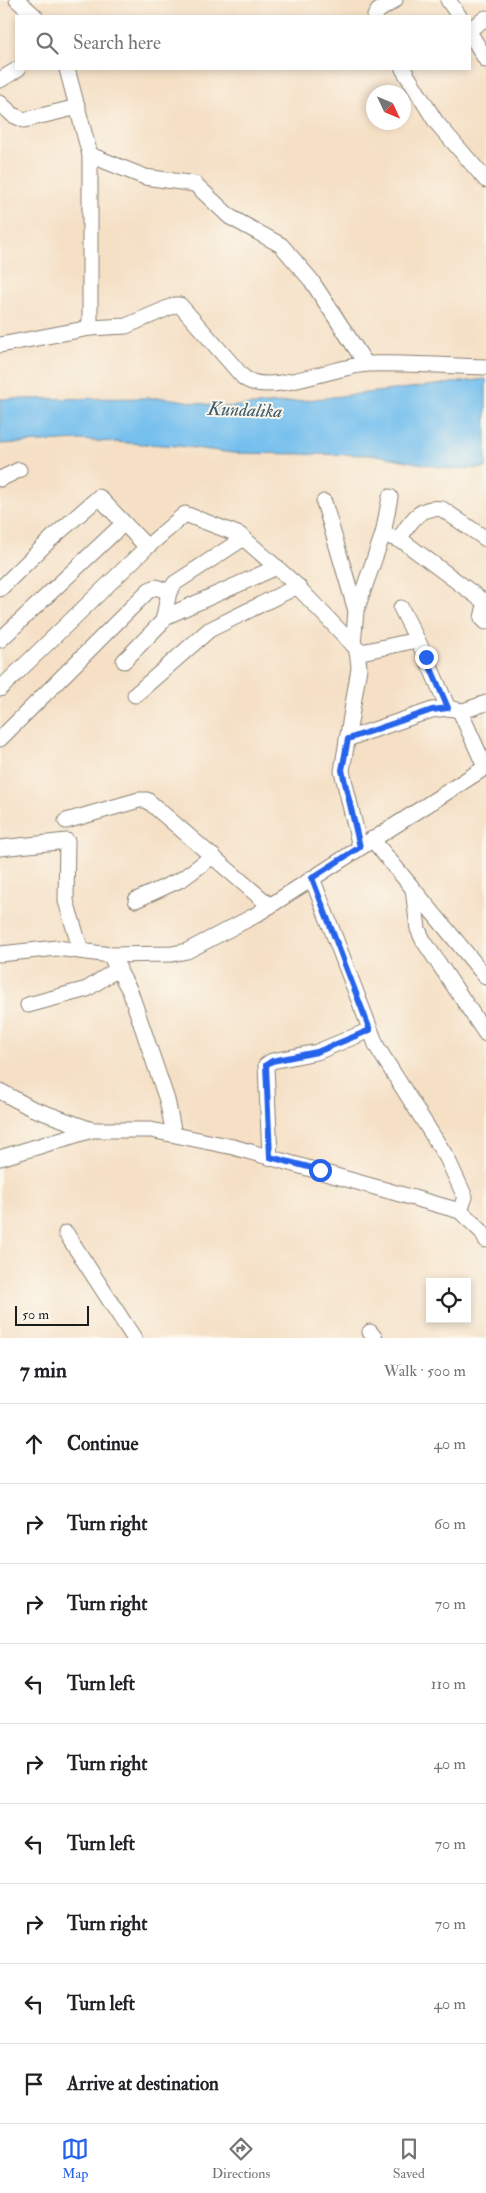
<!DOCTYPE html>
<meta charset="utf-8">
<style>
:root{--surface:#fff;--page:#f6f6f6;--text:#202124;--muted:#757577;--line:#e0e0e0;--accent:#2563eb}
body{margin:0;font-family:"IM FELL Double Pica",serif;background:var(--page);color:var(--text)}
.controls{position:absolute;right:15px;bottom:15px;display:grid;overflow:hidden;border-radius:0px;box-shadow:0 2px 8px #0003}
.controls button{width:45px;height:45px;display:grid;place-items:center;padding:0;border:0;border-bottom:1px solid var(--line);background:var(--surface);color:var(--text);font:25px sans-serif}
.compass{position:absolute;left:366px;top:85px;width:45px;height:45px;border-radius:50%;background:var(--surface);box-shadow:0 2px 8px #0003;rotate:134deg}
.scale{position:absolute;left:15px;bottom:12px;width:74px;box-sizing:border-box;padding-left:5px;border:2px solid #1c1c1c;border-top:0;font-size:14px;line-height:18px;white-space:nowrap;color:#1c1c1c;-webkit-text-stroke:4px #fbf7ec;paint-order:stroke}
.stop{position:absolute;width:15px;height:15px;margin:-11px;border:4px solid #2563eb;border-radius:50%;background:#fff}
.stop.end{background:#2563eb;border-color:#fff;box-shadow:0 1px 5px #0008}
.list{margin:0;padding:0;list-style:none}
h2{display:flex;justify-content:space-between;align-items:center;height:65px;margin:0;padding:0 20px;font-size:21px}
h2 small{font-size:16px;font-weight:400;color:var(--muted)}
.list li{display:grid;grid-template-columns:32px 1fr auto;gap:15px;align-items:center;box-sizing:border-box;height:80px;padding:0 20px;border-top:1px solid var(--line)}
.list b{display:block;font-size:19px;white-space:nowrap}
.list em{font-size:16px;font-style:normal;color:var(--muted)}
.icon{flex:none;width:28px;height:28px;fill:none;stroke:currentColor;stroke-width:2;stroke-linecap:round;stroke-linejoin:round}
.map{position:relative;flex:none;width:486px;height:1338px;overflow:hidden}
.search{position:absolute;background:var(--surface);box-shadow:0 2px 8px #0003;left:15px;right:15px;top:15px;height:55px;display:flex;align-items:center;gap:12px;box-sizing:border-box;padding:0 18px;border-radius:0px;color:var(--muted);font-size:19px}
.sheet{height:785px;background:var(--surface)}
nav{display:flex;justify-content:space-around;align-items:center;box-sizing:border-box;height:70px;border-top:1px solid var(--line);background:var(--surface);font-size:14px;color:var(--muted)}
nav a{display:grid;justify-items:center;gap:2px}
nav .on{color:var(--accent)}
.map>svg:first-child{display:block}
.water{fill:#75bfee;stroke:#486e85}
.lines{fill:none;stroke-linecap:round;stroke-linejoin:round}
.minor-casing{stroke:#887e71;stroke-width:17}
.minor{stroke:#fff;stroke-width:15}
.route{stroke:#2563eb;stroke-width:6}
.labels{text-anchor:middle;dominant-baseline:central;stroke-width:4;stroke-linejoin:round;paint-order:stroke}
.water-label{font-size:19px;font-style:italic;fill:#405d70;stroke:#fbf7ec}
</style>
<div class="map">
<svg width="486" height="1338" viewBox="0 0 486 1338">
<rect width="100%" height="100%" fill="#fbf7ec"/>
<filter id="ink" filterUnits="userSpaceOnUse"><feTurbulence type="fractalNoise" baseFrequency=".02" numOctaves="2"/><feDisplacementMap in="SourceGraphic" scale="10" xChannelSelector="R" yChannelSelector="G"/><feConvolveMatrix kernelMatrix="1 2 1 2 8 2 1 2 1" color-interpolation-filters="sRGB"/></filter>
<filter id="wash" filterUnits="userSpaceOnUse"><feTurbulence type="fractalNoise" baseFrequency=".0096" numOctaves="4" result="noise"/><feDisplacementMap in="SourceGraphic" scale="20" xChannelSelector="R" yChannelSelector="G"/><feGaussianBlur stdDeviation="1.12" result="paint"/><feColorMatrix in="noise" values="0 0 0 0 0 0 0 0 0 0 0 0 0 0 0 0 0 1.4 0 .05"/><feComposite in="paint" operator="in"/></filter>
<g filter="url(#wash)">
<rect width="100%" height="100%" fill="#f5e0c6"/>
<polygon class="water" points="486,379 486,468 449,469 376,455 233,453 179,446 80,440 0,444 0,399 166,398 224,407 282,403"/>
</g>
<g filter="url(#ink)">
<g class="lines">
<g class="minor-casing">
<g id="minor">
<polyline points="17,0 35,16"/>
<polyline points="448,0 459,16"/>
<polyline points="375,16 378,11 395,0"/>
<polyline points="470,29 486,18"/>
<polyline points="470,33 486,60"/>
<polyline points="67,69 90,155 90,328"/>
<polyline points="403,69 436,122 486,180"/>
<polyline points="0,80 18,69"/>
<polyline points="0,103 13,115 24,120 78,107"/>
<polyline points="90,155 145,177 195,184 230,217 281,245 311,280 366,364"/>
<path d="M0,345L90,328L126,326L175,305H180L243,377C267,398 338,365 368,364C407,363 447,366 486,367"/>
<polyline points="0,479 19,470"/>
<polyline points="324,502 356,611 353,645"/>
<polyline points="383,534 404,542 483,601 485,605 482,618 486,622"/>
<path d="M399,539C410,523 419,505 442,509L486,539"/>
<polyline points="0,589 51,539 99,497 147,547 185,514 240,535 293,582 357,649 359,668 342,771 360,847"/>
<polyline points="401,608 426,657 448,708"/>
<polyline points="356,611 383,534 390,497"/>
<polyline points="165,617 277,567"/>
<polyline points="0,640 124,523"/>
<polyline points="357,653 417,640"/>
<polyline points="124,661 163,621 169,592 175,583 244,538"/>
<polyline points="0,689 147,547"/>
<polyline points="135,695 209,630 298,586"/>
<polyline points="460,711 485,767"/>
<polyline points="0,739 149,590 156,587 169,592"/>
<polyline points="347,739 432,710 448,708 463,711 486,703"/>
<polyline points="66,821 139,800 147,800 270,906"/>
<polyline points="372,839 486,977"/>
<polyline points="0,848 67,841 66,901 81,951"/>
<polyline points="312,878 377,1047 447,1158 465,1197 460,1211"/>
<polyline points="413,889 418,929 423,940 486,1034"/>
<polyline points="136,900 182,879 213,856"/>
<polyline points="0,954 57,948 110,955 172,954 187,951 254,916 486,767"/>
<polyline points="110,955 130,991 167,1100 174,1134"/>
<polyline points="28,1005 87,989 119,968"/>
<polyline points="0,1091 31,1108 92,1130"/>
<polyline points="270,1157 266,1065 272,1061 317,1052 370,1030"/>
<polyline points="0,1158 92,1130 151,1130 233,1147 460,1211 482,1232 486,1240"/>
<polyline points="66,1233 134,1338"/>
<polyline points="370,1332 375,1338"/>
</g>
</g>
<use href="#minor" class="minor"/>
</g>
</g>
<g class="lines" filter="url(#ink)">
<polyline class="route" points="320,1170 270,1157 266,1065 272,1061 317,1052 370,1030 312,878 360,847 342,770 348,739 432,710 448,708 426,657"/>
</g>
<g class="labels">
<g class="water-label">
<text transform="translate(245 410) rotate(2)">Kundalika</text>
</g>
</g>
</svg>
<div class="controls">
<button><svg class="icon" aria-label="locate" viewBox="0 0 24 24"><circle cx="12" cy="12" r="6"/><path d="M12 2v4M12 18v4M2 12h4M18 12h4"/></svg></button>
</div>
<svg class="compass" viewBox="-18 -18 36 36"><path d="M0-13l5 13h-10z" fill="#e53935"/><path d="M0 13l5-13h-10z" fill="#757577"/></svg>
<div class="scale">50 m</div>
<div class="stop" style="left:320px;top:1170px"></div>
<div class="stop end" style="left:426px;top:657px"></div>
<div class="search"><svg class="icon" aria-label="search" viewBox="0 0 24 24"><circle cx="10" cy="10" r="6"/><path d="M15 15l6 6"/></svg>Search here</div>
</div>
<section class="sheet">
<h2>7 min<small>Walk · 500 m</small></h2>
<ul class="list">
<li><svg class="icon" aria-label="ahead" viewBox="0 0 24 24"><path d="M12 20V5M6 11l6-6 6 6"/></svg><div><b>Continue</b></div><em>40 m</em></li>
<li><svg class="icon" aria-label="right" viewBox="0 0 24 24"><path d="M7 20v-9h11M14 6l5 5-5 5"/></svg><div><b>Turn right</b></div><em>60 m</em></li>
<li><svg class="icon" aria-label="right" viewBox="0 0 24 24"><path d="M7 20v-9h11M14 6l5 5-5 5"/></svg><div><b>Turn right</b></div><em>70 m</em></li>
<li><svg class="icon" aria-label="left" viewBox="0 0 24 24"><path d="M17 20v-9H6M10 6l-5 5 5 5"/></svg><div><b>Turn left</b></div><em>110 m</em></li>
<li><svg class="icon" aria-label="right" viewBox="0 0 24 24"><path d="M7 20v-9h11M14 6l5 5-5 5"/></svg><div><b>Turn right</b></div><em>40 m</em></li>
<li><svg class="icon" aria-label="left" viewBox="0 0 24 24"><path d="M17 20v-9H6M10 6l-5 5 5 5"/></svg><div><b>Turn left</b></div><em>70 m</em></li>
<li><svg class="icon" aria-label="right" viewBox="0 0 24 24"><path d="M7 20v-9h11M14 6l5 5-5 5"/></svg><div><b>Turn right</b></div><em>70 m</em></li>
<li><svg class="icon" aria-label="left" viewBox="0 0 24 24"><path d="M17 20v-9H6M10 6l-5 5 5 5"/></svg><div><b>Turn left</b></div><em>40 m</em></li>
<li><svg class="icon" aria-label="arrive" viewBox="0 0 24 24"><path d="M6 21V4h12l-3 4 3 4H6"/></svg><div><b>Arrive at destination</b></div></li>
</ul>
</section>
<nav>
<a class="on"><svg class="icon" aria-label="map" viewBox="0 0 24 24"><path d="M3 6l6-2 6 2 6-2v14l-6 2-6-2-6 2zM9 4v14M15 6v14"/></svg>Map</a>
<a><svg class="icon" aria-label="directions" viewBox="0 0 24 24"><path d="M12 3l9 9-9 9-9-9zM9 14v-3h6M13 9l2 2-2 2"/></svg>Directions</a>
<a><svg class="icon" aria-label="saved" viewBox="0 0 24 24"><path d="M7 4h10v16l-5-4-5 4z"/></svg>Saved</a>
</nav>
